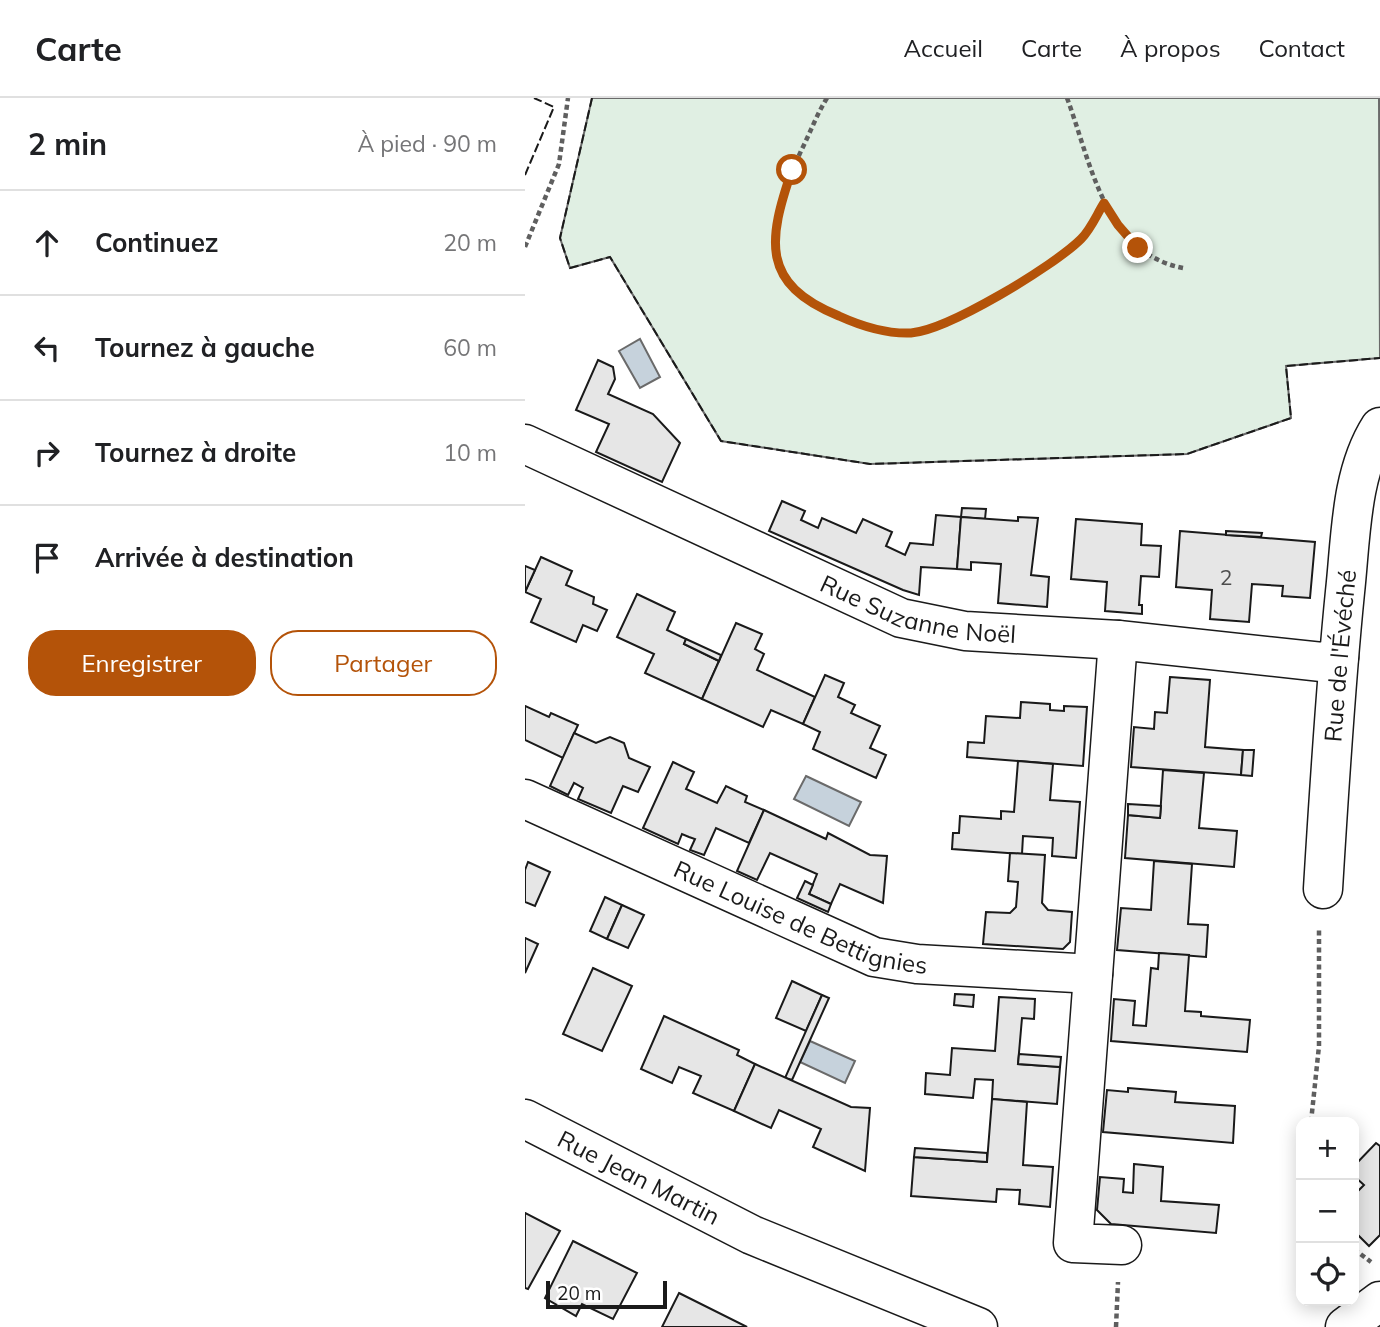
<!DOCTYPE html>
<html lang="fr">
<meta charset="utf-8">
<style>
:root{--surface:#fff;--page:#f6f6f6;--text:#202124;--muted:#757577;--line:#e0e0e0;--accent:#b45309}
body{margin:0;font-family:Mulish,sans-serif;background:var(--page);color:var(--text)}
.controls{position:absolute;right:21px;bottom:21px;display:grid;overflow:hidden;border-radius:14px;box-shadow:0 4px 18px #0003}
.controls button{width:63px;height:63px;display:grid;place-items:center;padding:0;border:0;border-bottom:2px solid var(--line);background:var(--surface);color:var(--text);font:35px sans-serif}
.scale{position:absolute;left:21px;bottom:18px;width:121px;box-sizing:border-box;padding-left:7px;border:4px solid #1a1a1a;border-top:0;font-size:19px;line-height:24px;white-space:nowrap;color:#1a1a1a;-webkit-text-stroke:5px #fff;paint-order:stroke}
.stop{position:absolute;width:21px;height:21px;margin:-16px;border:5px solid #b45309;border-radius:50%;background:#fff}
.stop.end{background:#b45309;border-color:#fff;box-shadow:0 2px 7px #0008}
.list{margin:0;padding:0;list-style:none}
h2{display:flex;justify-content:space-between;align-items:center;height:91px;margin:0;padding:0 28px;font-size:30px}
h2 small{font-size:23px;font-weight:400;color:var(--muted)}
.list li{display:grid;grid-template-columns:46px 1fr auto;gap:21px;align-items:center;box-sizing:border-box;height:105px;padding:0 28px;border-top:2px solid var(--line)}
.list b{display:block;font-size:26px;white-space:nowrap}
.list em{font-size:23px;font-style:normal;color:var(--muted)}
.actions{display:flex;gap:14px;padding:21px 28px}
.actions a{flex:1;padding:16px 0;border:2px solid var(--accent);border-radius:28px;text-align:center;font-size:24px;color:var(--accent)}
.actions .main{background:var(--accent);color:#fff}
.icon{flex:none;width:38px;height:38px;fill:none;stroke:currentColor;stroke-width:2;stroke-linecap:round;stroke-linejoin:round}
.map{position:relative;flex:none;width:855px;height:1229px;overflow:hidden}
header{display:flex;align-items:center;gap:42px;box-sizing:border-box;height:98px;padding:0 35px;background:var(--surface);border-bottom:2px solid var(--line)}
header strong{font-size:33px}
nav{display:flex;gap:38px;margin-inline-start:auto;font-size:24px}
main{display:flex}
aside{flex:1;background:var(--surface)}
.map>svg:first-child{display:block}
.green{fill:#e0efe3;stroke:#6a6a6a;stroke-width:2}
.water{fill:#c6d2dc;stroke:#6a6a6a;stroke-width:2}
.building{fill:#e6e6e6;stroke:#1a1a1a;stroke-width:2}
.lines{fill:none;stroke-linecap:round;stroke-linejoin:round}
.minor-casing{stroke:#1a1a1a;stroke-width:41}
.major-casing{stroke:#1a1a1a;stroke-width:41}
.path{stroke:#5f5f5f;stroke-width:4.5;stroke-dasharray:5 3.5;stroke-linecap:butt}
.minor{stroke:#fff;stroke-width:38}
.major{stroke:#fff;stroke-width:38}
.fence{stroke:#1a1a1a;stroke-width:2;stroke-dasharray:9 3.5;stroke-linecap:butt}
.route{stroke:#b45309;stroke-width:9}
.labels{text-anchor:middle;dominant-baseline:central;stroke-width:5;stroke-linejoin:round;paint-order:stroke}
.number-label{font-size:21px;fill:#4d4d4d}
.street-label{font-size:24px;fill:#1a1a1a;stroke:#fff}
</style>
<header>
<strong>Carte</strong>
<nav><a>Accueil</a><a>Carte</a><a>À propos</a><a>Contact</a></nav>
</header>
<main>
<aside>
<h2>2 min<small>À pied · 90 m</small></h2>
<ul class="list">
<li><svg class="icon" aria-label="ahead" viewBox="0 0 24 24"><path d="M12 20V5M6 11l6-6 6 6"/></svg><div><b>Continuez</b></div><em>20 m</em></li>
<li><svg class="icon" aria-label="left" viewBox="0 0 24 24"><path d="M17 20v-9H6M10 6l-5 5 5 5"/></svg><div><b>Tournez à gauche</b></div><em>60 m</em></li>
<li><svg class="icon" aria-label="right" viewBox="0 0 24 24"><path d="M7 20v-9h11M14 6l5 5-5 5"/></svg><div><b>Tournez à droite</b></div><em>10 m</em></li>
<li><svg class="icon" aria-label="arrive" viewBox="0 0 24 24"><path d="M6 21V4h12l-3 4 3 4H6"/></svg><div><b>Arrivée à destination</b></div></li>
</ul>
<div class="actions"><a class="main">Enregistrer</a><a>Partager</a></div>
</aside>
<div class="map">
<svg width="855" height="1229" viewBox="0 0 855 1229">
<rect width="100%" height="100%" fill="#fff"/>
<polygon class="green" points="67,0 854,0 855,260 761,268 766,320 662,356 345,366 196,343 85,159 45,170 35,140"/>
<g class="water">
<polygon points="115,241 135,279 115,290 94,253"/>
<polygon points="281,678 336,704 324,728 269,701"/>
<polygon points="285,943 330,963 320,985 275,964"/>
</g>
<g class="building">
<polygon points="73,262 88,269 90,281 83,296 128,316 155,345 137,384 71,354 84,326 51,312"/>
<polygon points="257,403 280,413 276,422 293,430 297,420 331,435 338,421 367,434 361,448 380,457 385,445 408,447 411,417 436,419 432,471 396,469 394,497 378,492 244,433"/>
<polygon points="437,410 461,411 460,421 436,419"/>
<polygon points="436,419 493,423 493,419 513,420 506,477 524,479 522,509 473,505 476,466 446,464 446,472 432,471"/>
<polygon points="551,421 617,426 616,447 636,448 634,479 616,478 614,507 617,507 617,516 580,513 582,484 546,481"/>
<polygon points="655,433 790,444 785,500 757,498 758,488 727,486 724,524 685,521 687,492 651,489"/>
<polygon points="701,433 737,435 736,439 701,437"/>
<polygon points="16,459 47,473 41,487 69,499 68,506 82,512 72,533 58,527 51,544 6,524 16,501 0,494"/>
<polygon points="0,468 10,472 0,494"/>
<polygon points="112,496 150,514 142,532 161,541 159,546 194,563 177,601 120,575 129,556 92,539"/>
<polygon points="211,525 237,536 230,551 239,556 232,572 290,599 278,626 246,612 238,629 177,601"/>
<polygon points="161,541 196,557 194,563 159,546"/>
<polygon points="300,577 319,585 313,599 330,607 326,615 355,628 345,650 361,657 351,680 288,651 295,634 278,626"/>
<polygon points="645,579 685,582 680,649 718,652 716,677 606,669 609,629 629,631 630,614 642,615"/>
<polygon points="496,604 525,606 525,612 539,613 539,608 562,609 558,668 442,659 443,644 459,645 461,618 495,620"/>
<polygon points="0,608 24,619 26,615 53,627 38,660 0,642"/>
<polygon points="49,635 71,645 85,639 99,645 104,660 125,669 113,694 98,688 86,715 53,701 58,690 49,685 43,697 25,688"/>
<polygon points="718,652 729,652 727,678 716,677"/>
<polygon points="493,663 528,666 525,702 555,704 551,760 527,758 528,740 498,738 497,756 427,751 428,735 434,735 435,718 476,721 476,713 489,714"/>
<polygon points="148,664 169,674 161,691 192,705 201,688 222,698 220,704 239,712 224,745 191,730 179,757 165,752 170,741 164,739 157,736 153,746 118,730"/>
<polygon points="638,672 679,675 674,730 712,733 709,769 600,760 603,717 635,720"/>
<polygon points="603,706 636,708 635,720 603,717"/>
<polygon points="239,712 301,741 303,735 345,757 362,758 358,805 315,786 306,806 284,796 292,776 245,755 232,782 212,773"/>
<polygon points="485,755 520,757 517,805 523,812 547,814 545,844 538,851 458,846 461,814 485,815 491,809 493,784 483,783"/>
<polygon points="629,763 667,766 663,826 683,827 681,859 592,852 596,810 626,812"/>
<polygon points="3,764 25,774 10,808 0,804 0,772"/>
<polygon points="280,783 288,787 284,796 306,806 303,814 272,800"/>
<polygon points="80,799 97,807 82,841 65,833"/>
<polygon points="97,807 119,817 103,850 82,841"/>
<polygon points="0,840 13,846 0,875"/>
<polygon points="634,855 664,857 660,913 676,914 676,918 725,922 722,954 586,943 589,901 610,903 608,927 621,928 626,870 633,871"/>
<polygon points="68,870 107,888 77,953 38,936"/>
<polygon points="267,883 297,897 281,933 251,920"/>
<polygon points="430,896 449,897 448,909 429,907"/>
<polygon points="297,897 304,900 267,982 260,980"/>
<polygon points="474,899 510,901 509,921 497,920 493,966 535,969 532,1006 467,1001 468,982 450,981 448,1000 400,996 401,975 425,977 427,950 470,953"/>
<polygon points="139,918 214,952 212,957 230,966 209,1013 168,995 176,978 154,969 147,985 116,971"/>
<polygon points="494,956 536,959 535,969 493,966"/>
<polygon points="230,966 326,1009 345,1010 340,1073 288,1049 296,1031 254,1012 246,1030 209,1013"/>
<polygon points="603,990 651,994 650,1004 710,1008 708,1045 578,1034 582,992 603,994"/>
<polygon points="467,1001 502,1004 498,1067 528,1069 525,1109 494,1106 495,1092 472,1091 471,1104 386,1098 389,1059 462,1064"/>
<polygon points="851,1045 855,1048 855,1137 844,1148 829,1133 829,1097 839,1087 829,1078 829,1068"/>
<polygon points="390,1050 462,1055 462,1064 389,1059"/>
<polygon points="609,1066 638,1069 636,1103 694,1107 691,1135 586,1126 572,1112 575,1079 599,1081 598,1094 608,1095"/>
<polygon points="0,1115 35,1133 3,1191 0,1190"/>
<polygon points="48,1143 112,1175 88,1221 57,1206 51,1218 20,1200"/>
<polygon points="154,1195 222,1229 137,1229"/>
</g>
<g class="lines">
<g class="minor-casing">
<g id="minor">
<path id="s1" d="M0,346L376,520L440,533L593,542L797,564L814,559"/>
<polyline points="593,542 548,1145 597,1147"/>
<path id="s2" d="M0,701L349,859L392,866L568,876"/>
<path id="s3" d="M798,791C804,692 810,593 820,494C826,440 825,376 855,329"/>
<polyline points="820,1229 855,1203"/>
</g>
</g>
<g class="major-casing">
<g id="major">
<path id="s4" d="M0,1021L227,1137L453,1229"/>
</g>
</g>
<g class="path">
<path d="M302,0C292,16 285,35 276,53C246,119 227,182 309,216C333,226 359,236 386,234C423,232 529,168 556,141C566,131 572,116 579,105"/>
<path d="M542,0C566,64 579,155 658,170"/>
<polyline points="0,149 34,66 43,0"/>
<polyline points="786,1024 794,948 794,830"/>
<polyline points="776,1110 776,1112"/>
<polyline points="829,1151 846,1164"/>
<polyline points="591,1229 593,1184"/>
</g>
<use href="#minor" class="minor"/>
<use href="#major" class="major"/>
<g class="fence">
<polyline points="67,0 35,140 45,170 85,159 196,343 345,366 662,356 766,320 761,268 855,260"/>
<polyline points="0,77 29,9 9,0"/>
</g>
</g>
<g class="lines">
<path class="route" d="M267,72C243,142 235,186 314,218C336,228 361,236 386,235C423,232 529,168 556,141C566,131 572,116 579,105L593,127L613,150"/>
</g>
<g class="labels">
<g class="number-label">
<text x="701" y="479">2</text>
</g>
<g class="street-label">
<text stroke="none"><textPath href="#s1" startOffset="429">Rue Suzanne Noël</textPath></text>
<text stroke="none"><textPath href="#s3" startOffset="234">Rue de l'Évéché</textPath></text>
<text stroke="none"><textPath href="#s2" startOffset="301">Rue Louise de Bettignies</textPath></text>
<text stroke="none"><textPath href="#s4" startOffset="128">Rue Jean Martin</textPath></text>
</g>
</g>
</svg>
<div class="controls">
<button>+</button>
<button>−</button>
<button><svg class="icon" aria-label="locate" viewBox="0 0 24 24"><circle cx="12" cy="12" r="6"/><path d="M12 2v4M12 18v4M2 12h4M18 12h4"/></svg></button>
</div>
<div class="scale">20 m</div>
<div class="stop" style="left:267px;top:72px"></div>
<div class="stop end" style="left:613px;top:150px"></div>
</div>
</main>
